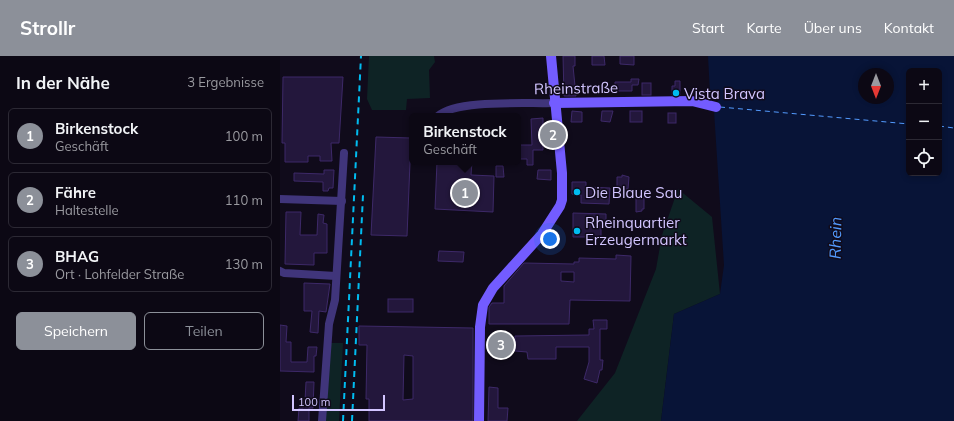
<!DOCTYPE html>
<html lang="de">
<meta charset="utf-8">
<style>
:root{--surface:#0c0814;--page:#15111d;--text:#f1f3f6;--muted:#9a9aa0;--line:#2c2934;--accent:#8c9099}
body{margin:0;font-family:Mulish,sans-serif;background:var(--page);color:var(--text)}
.controls{position:absolute;right:12px;top:12px;display:grid;overflow:hidden;border-radius:6px;box-shadow:0 2px 6px #0003}
.controls button{width:36px;height:36px;display:grid;place-items:center;padding:0;border:0;border-bottom:1px solid var(--line);background:var(--surface);color:var(--text);font:20px sans-serif}
.compass{position:absolute;left:578px;top:12px;width:36px;height:36px;border-radius:50%;background:var(--surface);box-shadow:0 2px 6px #0003;rotate:180deg}
.scale{position:absolute;left:12px;bottom:10px;width:93px;box-sizing:border-box;padding-left:4px;border:2px solid #d2c5ff;border-top:0;font-size:11px;line-height:14px;white-space:nowrap;color:#d2c5ff;-webkit-text-stroke:3px #100b1b;paint-order:stroke}
.you{position:absolute;left:270px;top:183px;width:14px;height:14px;margin:-10px;border:3px solid #fff;border-radius:50%;background:#1a73e8;box-shadow:0 0 0 6px #1a73e833}
.badge{display:grid;place-items:center;width:26px;height:26px;border-radius:50%;background:var(--accent);color:#fff;font-size:13px;font-weight:700}
.pin{position:absolute;translate:-50% -50%;border:2px solid #fff;box-shadow:0 1px 4px #0006}
.popup{position:absolute;left:129px;top:57px;width:112px;height:52px;box-sizing:border-box;display:grid;place-content:center;border-radius:6px;background:var(--surface);filter:drop-shadow(0 1px 3px #0005);font-size:13px;white-space:nowrap;color:var(--muted)}
.popup b{font-size:15px;color:var(--text)}
.popup::after{content:'';position:absolute;left:50%;top:100%;margin-left:-8px;border:8px solid transparent;border-top-color:var(--surface)}
.list{margin:0;padding:0;list-style:none}
h2{display:flex;justify-content:space-between;align-items:center;height:52px;margin:0;padding:0 16px;font-size:17px}
h2 small{font-size:13px;font-weight:400;color:var(--muted)}
.list li{display:grid;grid-template-columns:26px 1fr auto;gap:12px;align-items:center;box-sizing:border-box;height:56px;margin:0 8px 8px;padding:0 8px;border:1px solid var(--line);border-radius:6px}
.list b{display:block;font-size:15px;white-space:nowrap}
.list p{margin:0;font-size:13px;white-space:nowrap;color:var(--muted)}
.list em{font-size:13px;font-style:normal;color:var(--muted)}
.actions{display:flex;gap:8px;padding:12px 16px}
.actions a{flex:1;padding:9px 0;border:1px solid var(--accent);border-radius:6px;text-align:center;font-size:14px;color:var(--accent)}
.actions .main{background:var(--accent);color:#fff}
.icon{flex:none;width:22px;height:22px;fill:none;stroke:currentColor;stroke-width:2;stroke-linecap:round;stroke-linejoin:round}
.map{position:relative;flex:none;width:674px;height:365px;overflow:hidden}
header{display:flex;align-items:center;gap:24px;box-sizing:border-box;height:56px;padding:0 20px;background:var(--accent);color:#fff}
header strong{font-size:19px}
nav{display:flex;gap:22px;margin-inline-start:auto;font-size:14px}
main{display:flex}
aside{flex:1;background:var(--surface)}
.map>svg:first-child{display:block}
.green{fill:#0e2325}
.water{fill:#081437;fill-rule:evenodd}
.lines{fill:none;stroke-linecap:round;stroke-linejoin:round}
.ferry{stroke:#539bff;stroke-width:1;stroke-dasharray:5 4;stroke-linecap:butt}
.building{fill:#23173c;stroke:#3d2968;fill-rule:evenodd}
.street{stroke:#40357b;stroke-width:8}
.secondary{stroke:#735cff;stroke-width:10}
.rail{stroke:#00bcf0;stroke-width:2;stroke-dasharray:6 5;stroke-linecap:butt}
.poi-dot{fill:#00bcf0;stroke:#100b1b;stroke-width:1.5}
.labels{text-anchor:middle;dominant-baseline:central;stroke-width:3;stroke-linejoin:round;paint-order:stroke}
.street-label{font-size:15px;fill:#d2c5ff;stroke:#100b1b}
.poi-label{font-size:15px;fill:#d2c5ff;stroke:#100b1b;text-anchor:start}
.water-label{font-size:16px;font-style:italic;fill:#539bff;stroke:#100b1b}
</style>
<header>
<strong>Strollr</strong>
<nav><a>Start</a><a>Karte</a><a>Über uns</a><a>Kontakt</a></nav>
</header>
<main>
<aside>
<h2>In der Nähe<small>3 Ergebnisse</small></h2>
<ul class="list">
<li><span class="badge">1</span><div><b>Birkenstock</b><p>Geschäft</p></div><em>100 m</em></li>
<li><span class="badge">2</span><div><b>Fähre</b><p>Haltestelle</p></div><em>110 m</em></li>
<li><span class="badge">3</span><div><b>BHAG</b><p>Ort · Lohfelder Straße</p></div><em>130 m</em></li>
</ul>
<div class="actions"><a class="main">Speichern</a><a>Teilen</a></div>
</aside>
<div class="map">
<svg width="674" height="365" viewBox="0 0 674 365">
<rect width="100%" height="100%" fill="#100b1b"/>
<g class="green">
<polygon points="89,0 154,0 155,6 149,14 150,42 127,43 126,54 92,54 87,43"/>
<polygon points="398,133 432,161 440,238 394,258 381,365 297,365 335,317 376,213 382,179"/>
<polygon points="50,287 63,287 59,365 45,365"/>
</g>
<path class="water" d="M428,0H674V365H381L394,258L440,238L444,209L434,55L438,47L437,37L430,38ZM629,15H659V117H629ZM584,18H608V42H584Z"/>
<g class="lines">
<g class="ferry">
<polyline points="440,51 629,68"/>
<polyline points="659,70 674,72"/>
</g>
</g>
<g class="building">
<polygon points="283,0 295,0 295,10 293,10 296,40 284,40"/>
<polygon points="312,0 324,0 325,9 312,9"/>
<polygon points="340,0 354,0 354,9 340,8"/>
<polygon points="3,21 63,21 59,87 51,87 52,105 40,105 40,100 28,100 28,106 5,106 5,87 2,87"/>
<polygon points="351,23 359,23 358,29 352,29 352,35 335,35 335,26 351,26"/>
<polygon points="395,25 400,25 400,39 392,39 392,30 395,30"/>
<rect x="362" y="27" width="9" height="12"/>
<polygon points="292,55 302,56 302,66 291,66"/>
<polygon points="322,55 333,55 330,66 321,65"/>
<rect x="350" y="55" width="12" height="11"/>
<rect x="388" y="57" width="8" height="10"/>
<polygon points="263,62 263,94 253,94 253,109 247,109 247,103 238,103 238,89 252,89 251,63"/>
<polygon points="96,81 131,82 127,180 91,179"/>
<polygon points="157,106 192,106 191,119 214,120 213,156 155,153"/>
<polygon points="216,110 223,110 224,121 216,121"/>
<polygon points="44,114 54,114 53,132 49,132 48,135 43,135 43,126 14,125 14,117 44,118"/>
<polygon points="258,114 271,114 271,124 257,123"/>
<polygon points="342,119 349,121 348,133 337,133 337,121 342,121"/>
<polygon points="292,126 306,126 306,131 330,132 329,148 301,147 301,139 292,138"/>
<polygon points="356,142 364,142 364,153 362,153 362,155 356,156"/>
<polygon points="6,156 21,156 20,179 37,179 38,158 44,159 43,167 47,168 47,197 34,197 34,209 5,208"/>
<polygon points="293,157 326,158 326,171 321,170 321,181 293,181"/>
<polygon points="159,195 184,196 183,206 158,205"/>
<path d="M336,199L351,200L350,245L290,244L289,268H209V251L212,247H224V230L244,207L294,208V206H299V202L336,203ZM281,216H294V226L281,225Z"/>
<polygon points="24,227 50,228 46,256 39,255 38,277 30,276 32,255 24,255"/>
<rect x="108" y="243" width="25" height="13"/>
<polygon points="313,264 327,264 327,273 320,273 320,304 323,304 322,314 320,314 317,327 304,323 309,306 309,291 276,291 276,303 248,303 247,296 235,295 235,292 210,292 210,282 218,283 218,287 235,287 235,280 309,279 309,273 314,273"/>
<polygon points="0,269 7,270 6,286 11,286 11,306 27,306 28,291 37,291 36,300 34,300 34,316 0,315"/>
<path d="M79,270L193,272V365H89V343H86L87,289H79ZM124,299L133,300V343L123,344Z"/>
<polygon points="26,326 34,326 33,352 29,352 29,365 18,365 19,352 23,352 23,345 25,345"/>
<polygon points="209,331 218,332 218,352 228,352 227,365 208,365"/>
</g>
<g class="lines">
<g class="street">
<path d="M158,60C176,43 248,48 274,47"/>
<polyline points="0,143 62,145"/>
<polyline points="0,215 4,217 56,220"/>
<polyline points="42,365 49,268 55,244 64,97"/>
</g>
<g class="secondary">
<polyline points="274,47 412,45 436,51"/>
<polyline points="199,365 200,271 203,249 213,232 262,178 280,150 282,144 282,117 271,0"/>
</g>
<g class="rail">
<polyline points="63,365 81,0"/>
<polyline points="72,365 83,139"/>
</g>
</g>
<g class="poi-dot">
<circle cx="396" cy="37" r="4"/>
<circle cx="297" cy="136" r="4"/>
<circle cx="297" cy="175" r="4"/>
</g>
<g class="labels">
<g class="street-label">
<text transform="translate(296 32) rotate(-1)">Rheinstraße</text>
</g>
<g class="poi-label">
<text x="404" y="37">Vista Brava</text>
<text x="305" y="136">Die Blaue Sau</text>
<text x="305" y="166">Rheinquartier<tspan x="305" dy="17">Erzeugermarkt</tspan></text>
</g>
<g class="water-label">
<text transform="translate(555 182) rotate(-89)">Rhein</text>
</g>
</g>
</svg>
<div class="controls">
<button>+</button>
<button>−</button>
<button><svg class="icon" aria-label="locate" viewBox="0 0 24 24"><circle cx="12" cy="12" r="6"/><path d="M12 2v4M12 18v4M2 12h4M18 12h4"/></svg></button>
</div>
<svg class="compass" viewBox="-18 -18 36 36"><path d="M0-13l5 13h-10z" fill="#e53935"/><path d="M0 13l5-13h-10z" fill="#9a9aa0"/></svg>
<div class="scale">100 m</div>
<div class="you"></div>
<div class="pin badge" style="left:185px;top:137px">1</div>
<div class="popup"><b>Birkenstock</b>Geschäft</div>
<div class="pin badge" style="left:273px;top:79px">2</div>
<div class="pin badge" style="left:221px;top:289px">3</div>
</div>
</main>
